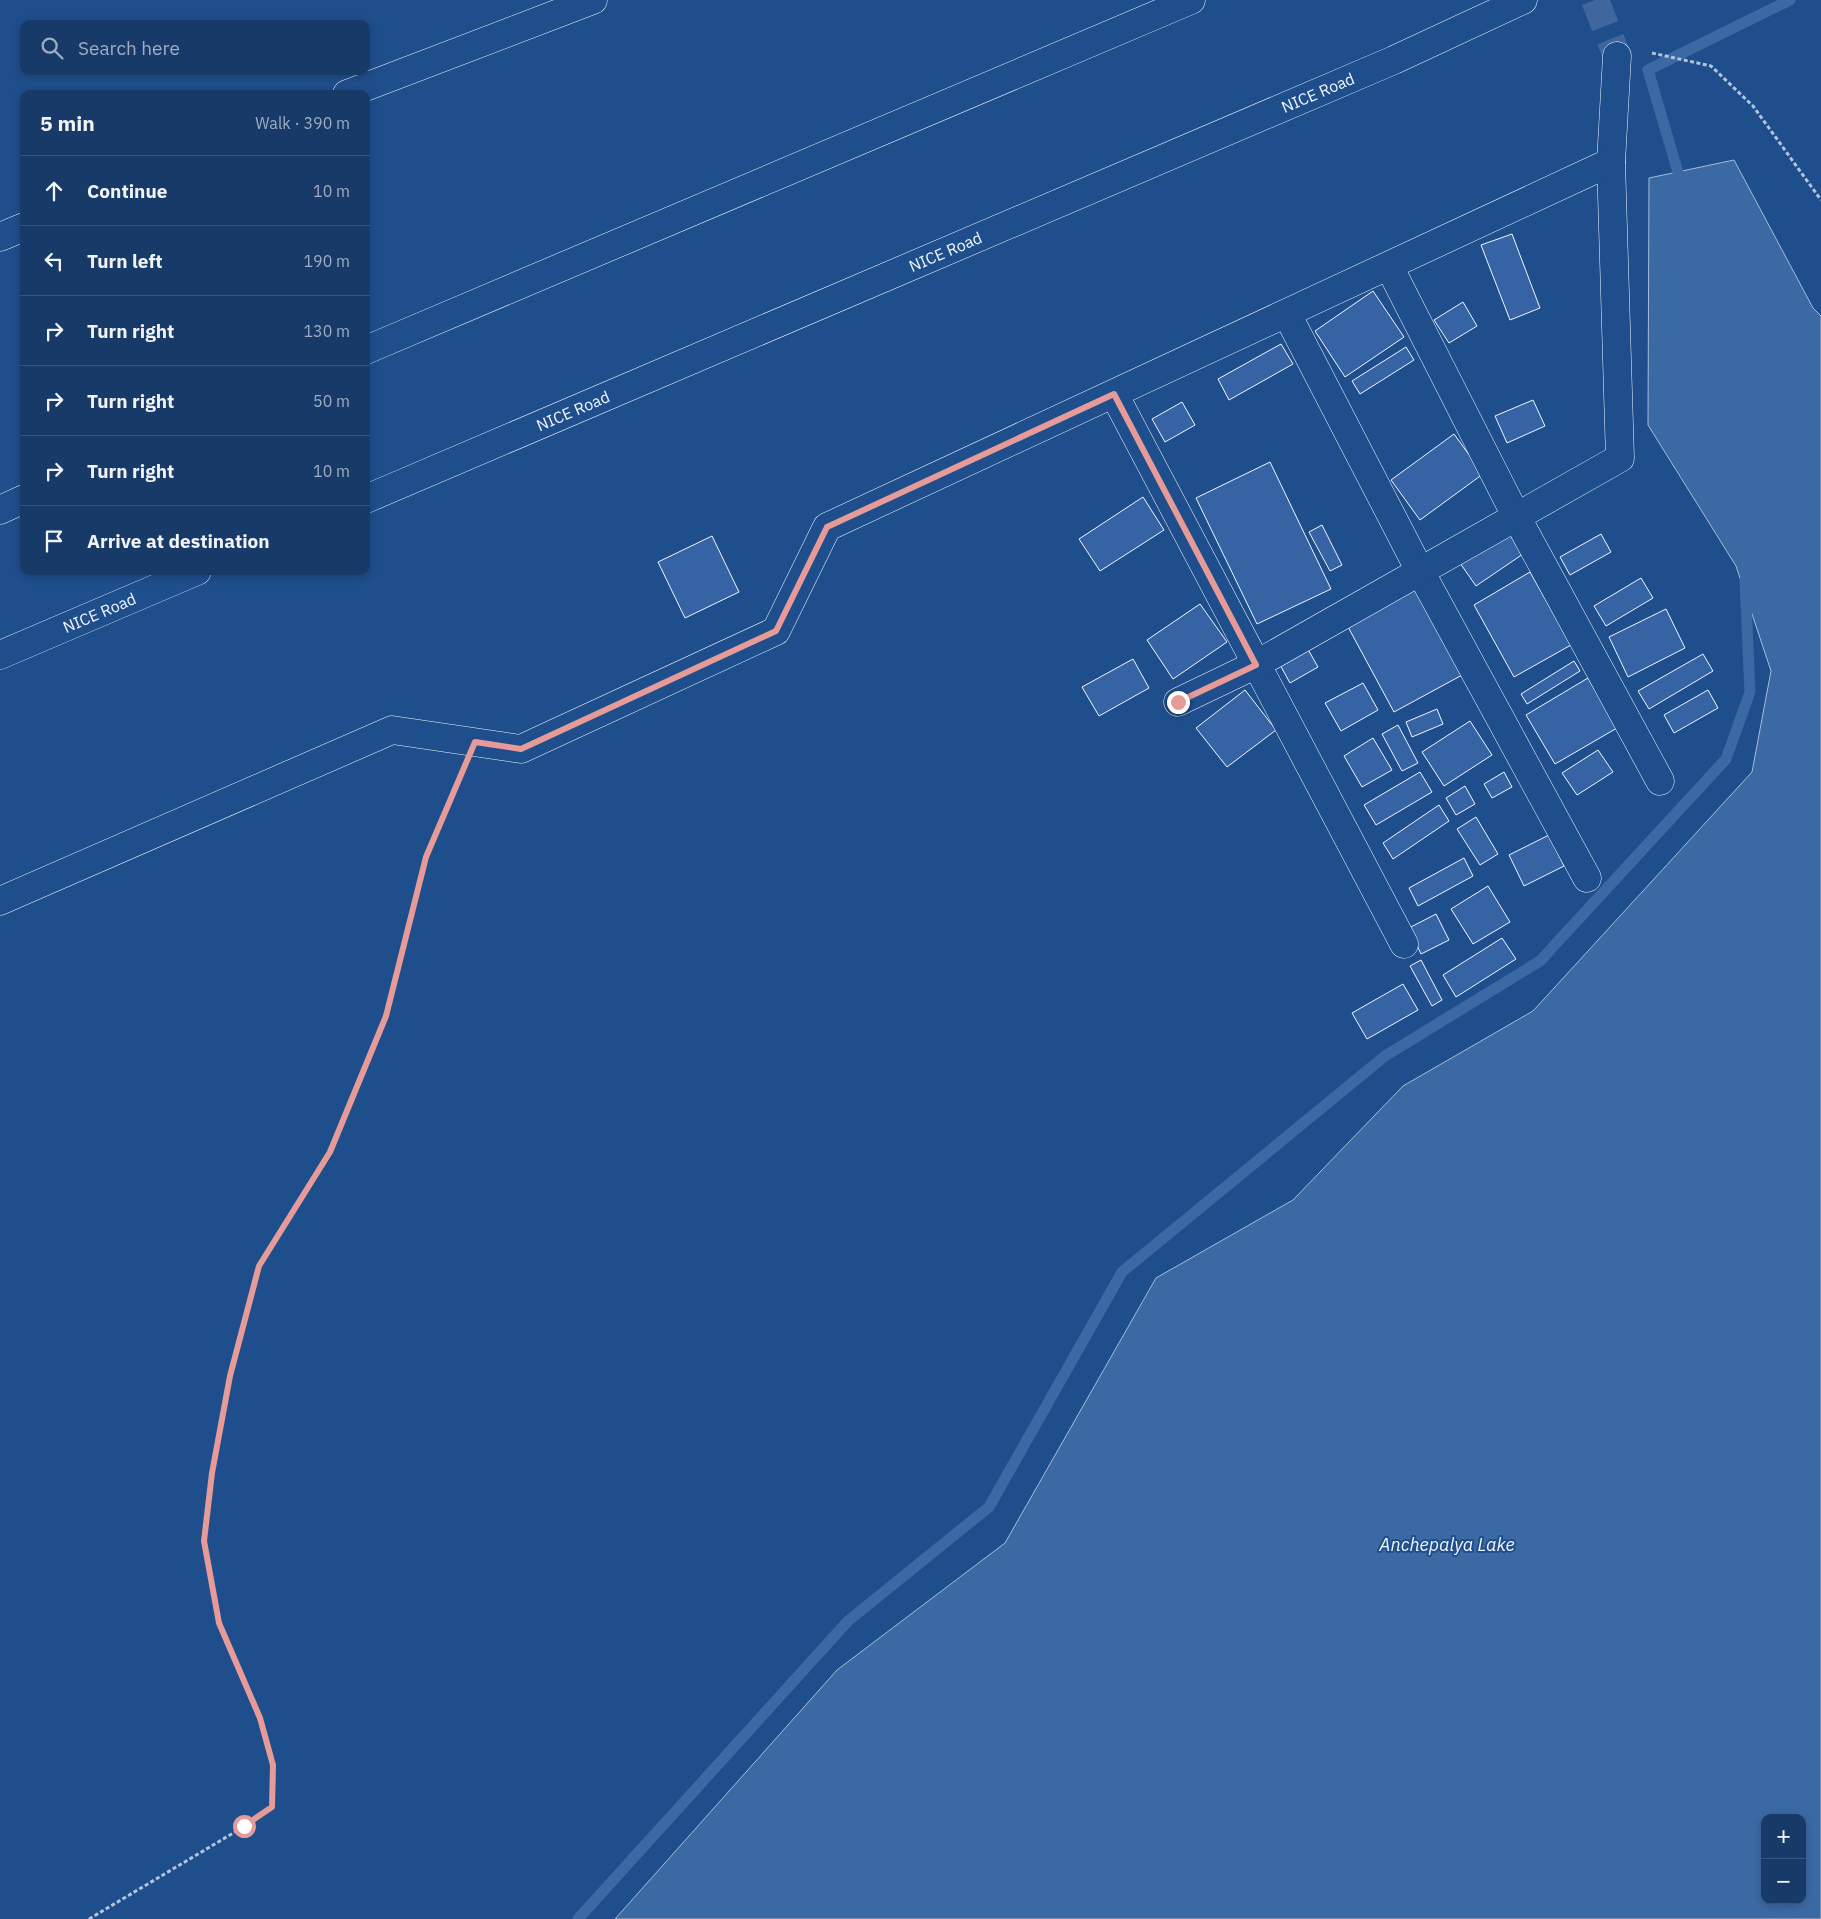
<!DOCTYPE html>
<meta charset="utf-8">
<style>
:root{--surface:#173a69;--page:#244571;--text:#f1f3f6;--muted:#9eadc0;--line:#36547d}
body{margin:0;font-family:"IBM Plex Sans",sans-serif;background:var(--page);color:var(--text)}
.controls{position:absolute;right:15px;bottom:15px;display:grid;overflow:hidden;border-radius:10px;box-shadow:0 2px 8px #0003}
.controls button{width:45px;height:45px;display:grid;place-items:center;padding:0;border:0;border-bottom:1px solid var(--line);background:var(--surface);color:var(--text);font:25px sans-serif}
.stop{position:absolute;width:15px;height:15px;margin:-11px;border:4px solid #e69b98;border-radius:50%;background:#fff}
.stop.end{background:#e69b98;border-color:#fff;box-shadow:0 1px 5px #0008}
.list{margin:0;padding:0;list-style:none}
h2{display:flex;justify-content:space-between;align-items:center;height:65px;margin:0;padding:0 20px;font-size:21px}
h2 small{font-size:16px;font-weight:400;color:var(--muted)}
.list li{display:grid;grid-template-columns:32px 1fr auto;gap:15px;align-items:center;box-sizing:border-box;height:70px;padding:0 20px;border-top:1px solid var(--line)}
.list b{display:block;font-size:19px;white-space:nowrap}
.list em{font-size:16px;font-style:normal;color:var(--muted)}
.icon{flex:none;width:28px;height:28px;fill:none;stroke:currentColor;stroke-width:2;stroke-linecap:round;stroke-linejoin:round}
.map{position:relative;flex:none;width:1821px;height:1919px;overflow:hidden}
.search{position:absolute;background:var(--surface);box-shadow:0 2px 8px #0003;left:20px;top:20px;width:350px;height:55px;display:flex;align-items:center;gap:12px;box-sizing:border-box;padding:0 18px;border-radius:10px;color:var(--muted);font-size:19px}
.panel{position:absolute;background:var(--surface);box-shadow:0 2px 8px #0003;left:20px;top:90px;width:350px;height:485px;border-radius:10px}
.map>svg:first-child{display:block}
.water{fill:#3b69a3;stroke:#a8bbd7;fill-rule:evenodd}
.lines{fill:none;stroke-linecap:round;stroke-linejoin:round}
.stream{stroke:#3b69a3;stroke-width:11}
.building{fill:#3563a3;stroke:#f2f6ff}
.minor-tunnel{stroke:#3f679d;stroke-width:28;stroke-dasharray:28 14;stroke-linecap:butt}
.minor-casing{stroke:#f2f6ff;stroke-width:29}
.tertiary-casing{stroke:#f2f6ff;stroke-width:29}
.motorway-casing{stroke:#f2f6ff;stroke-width:29}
.path{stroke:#b3c4dc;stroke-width:3;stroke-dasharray:4 2.5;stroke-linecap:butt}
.minor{stroke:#1f4e8c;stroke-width:28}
.tertiary{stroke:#1f4e8c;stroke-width:28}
.motorway{stroke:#1f4e8c;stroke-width:28}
.route{stroke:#e69b98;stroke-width:6}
.labels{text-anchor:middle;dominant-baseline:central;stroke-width:4;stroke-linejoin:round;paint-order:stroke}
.street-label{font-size:16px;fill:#f2f6ff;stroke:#1f4e8c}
.water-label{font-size:18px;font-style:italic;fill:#f2f6ff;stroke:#1f4e8c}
</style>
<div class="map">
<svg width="1821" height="1919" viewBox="0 0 1821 1919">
<rect width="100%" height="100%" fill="#1f4e8c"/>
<path class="water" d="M1734,160L1813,308L1821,316V1919H615L837,1670L1005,1543L1156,1278L1293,1200L1403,1086L1533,1011L1752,772L1771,671L1736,566L1648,425L1649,178ZM1765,1818H1802V1900H1765Z"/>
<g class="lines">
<g class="stream">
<polyline points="1682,186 1648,70 1790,0"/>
<polyline points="578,1919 848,1621 989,1507 1122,1272 1385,1056 1540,961 1726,759 1750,692 1745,580"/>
</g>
</g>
<g class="building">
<polygon points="1512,234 1540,308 1510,320 1481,245"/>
<polygon points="1373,291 1404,337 1345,377 1315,331"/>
<polygon points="1463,302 1477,326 1449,343 1434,320"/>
<polygon points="1281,344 1293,364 1229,400 1218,379"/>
<polygon points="1406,347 1414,360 1360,394 1352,381"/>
<polygon points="1533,400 1545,426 1507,443 1495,416"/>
<polygon points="1182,402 1195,425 1165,442 1152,419"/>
<polygon points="1454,434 1483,474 1420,520 1391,480"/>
<polygon points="1270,462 1331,589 1257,624 1196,498"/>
<polygon points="1143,497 1164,530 1100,571 1079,539"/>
<polygon points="1322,525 1342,565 1330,571 1309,532"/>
<polygon points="1507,531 1523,554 1476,586 1460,563"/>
<polygon points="1601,534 1611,552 1570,575 1560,557"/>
<polygon points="712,536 739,592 685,618 658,562"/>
<polygon points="1530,572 1571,645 1514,677 1474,605"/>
<polygon points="1641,578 1653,598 1606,626 1594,606"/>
<polygon points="1417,588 1464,674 1394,712 1347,625"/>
<polygon points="1200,604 1227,642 1173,679 1147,640"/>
<polygon points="1666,609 1685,648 1628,677 1609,637"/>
<polygon points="1306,646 1318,667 1290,683 1278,661"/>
<polygon points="1703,654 1713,671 1649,709 1638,691"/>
<polygon points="1133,659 1149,688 1099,716 1082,687"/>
<polygon points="1574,661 1580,671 1527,704 1521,694"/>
<polygon points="1588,678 1617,728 1555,764 1526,715"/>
<polygon points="1363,683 1378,710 1341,731 1325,703"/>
<polygon points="1245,690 1276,730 1227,767 1196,728"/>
<polygon points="1708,690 1718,708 1674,733 1664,715"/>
<polygon points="1437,709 1443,724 1412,737 1406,722"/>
<polygon points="1470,721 1492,755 1444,786 1422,752"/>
<polygon points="1398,725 1418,763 1402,771 1382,734"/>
<polygon points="1373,738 1392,770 1362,787 1344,756"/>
<polygon points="1598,750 1613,772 1577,795 1562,773"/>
<polygon points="1420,772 1432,792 1376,825 1364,805"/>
<polygon points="1504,772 1512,787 1492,798 1484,784"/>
<polygon points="1465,786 1475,804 1456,815 1446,798"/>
<polygon points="1439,805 1449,821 1393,859 1383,843"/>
<polygon points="1476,817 1498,854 1480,865 1457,829"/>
<polygon points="1549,835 1564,866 1524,886 1509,855"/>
<polygon points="1464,858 1473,876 1418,906 1409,888"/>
<polygon points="1488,886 1510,922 1473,944 1451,909"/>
<polygon points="1436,914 1449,940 1421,954 1409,928"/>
<polygon points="1502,938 1516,959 1456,997 1443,975"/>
<polygon points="1421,960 1442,1000 1432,1006 1410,966"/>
<polygon points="1403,984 1418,1010 1367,1039 1352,1013"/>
</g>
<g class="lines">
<polyline class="minor-tunnel" points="1595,0 1617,56"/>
<g class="minor-casing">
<g id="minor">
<polyline points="1389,266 1516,516 1660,781"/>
<polyline points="1287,314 1420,571 1587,878"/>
<polyline points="1114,394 1404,944"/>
<polyline points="1178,702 1255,665 1620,458 1611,162 1617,56"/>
<polyline points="0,901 392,730 521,749 776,631 827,527 1611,162"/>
</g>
</g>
<g class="tertiary-casing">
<g id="tertiary">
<polyline points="347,94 593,0"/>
<polyline points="0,237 24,227"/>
</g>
</g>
<g class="motorway-casing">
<g id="motorway">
<polyline points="366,350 1191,0"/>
<path id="s1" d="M366,499L1394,60L1523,0"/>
<polyline points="0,510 24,499"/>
<path id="s2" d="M0,655L197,571"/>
</g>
</g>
<g class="path">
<polyline points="1652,53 1711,66 1753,106 1821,200"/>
<polyline points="89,1919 245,1826 272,1807 273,1765 260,1718 219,1623 204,1541 212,1473 230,1376 259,1266 330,1152 387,1016 426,857 461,775"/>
</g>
<use href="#minor" class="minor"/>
<use href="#tertiary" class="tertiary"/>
<use href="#motorway" class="motorway"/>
</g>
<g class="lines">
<polyline class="route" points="244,1826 272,1807 273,1765 260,1718 219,1623 204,1541 212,1473 230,1376 259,1266 330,1152 386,1016 426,857 475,742 521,749 776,631 827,527 1114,394 1256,665 1178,702"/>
</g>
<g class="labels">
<g class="street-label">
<text stroke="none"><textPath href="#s1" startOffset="1035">NICE Road</textPath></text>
<text stroke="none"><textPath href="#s1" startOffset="630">NICE Road</textPath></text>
<text stroke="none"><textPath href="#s1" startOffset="225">NICE Road</textPath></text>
<text stroke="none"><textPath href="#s2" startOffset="108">NICE Road</textPath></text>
</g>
<g class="water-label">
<text x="1447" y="1544">Anchepalya Lake</text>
</g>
</g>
</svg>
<div class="controls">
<button>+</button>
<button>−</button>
</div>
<div class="stop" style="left:244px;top:1826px"></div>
<div class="stop end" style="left:1178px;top:702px"></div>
<div class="search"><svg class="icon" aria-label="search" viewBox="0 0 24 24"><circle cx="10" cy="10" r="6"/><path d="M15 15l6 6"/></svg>Search here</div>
<section class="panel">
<h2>5 min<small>Walk · 390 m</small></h2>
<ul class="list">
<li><svg class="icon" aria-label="ahead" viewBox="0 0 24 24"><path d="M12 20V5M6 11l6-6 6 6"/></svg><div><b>Continue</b></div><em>10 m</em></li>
<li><svg class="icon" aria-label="left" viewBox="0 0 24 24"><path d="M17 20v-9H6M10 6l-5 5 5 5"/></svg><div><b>Turn left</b></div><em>190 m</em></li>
<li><svg class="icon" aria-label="right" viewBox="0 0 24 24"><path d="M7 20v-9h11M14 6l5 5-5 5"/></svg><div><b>Turn right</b></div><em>130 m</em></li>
<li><svg class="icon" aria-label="right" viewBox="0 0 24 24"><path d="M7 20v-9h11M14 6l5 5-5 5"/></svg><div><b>Turn right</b></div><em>50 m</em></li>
<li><svg class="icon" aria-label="right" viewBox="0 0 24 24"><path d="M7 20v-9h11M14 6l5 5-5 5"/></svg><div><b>Turn right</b></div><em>10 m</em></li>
<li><svg class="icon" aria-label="arrive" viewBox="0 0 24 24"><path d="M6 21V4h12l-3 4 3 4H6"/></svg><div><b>Arrive at destination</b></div></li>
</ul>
</section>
</div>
